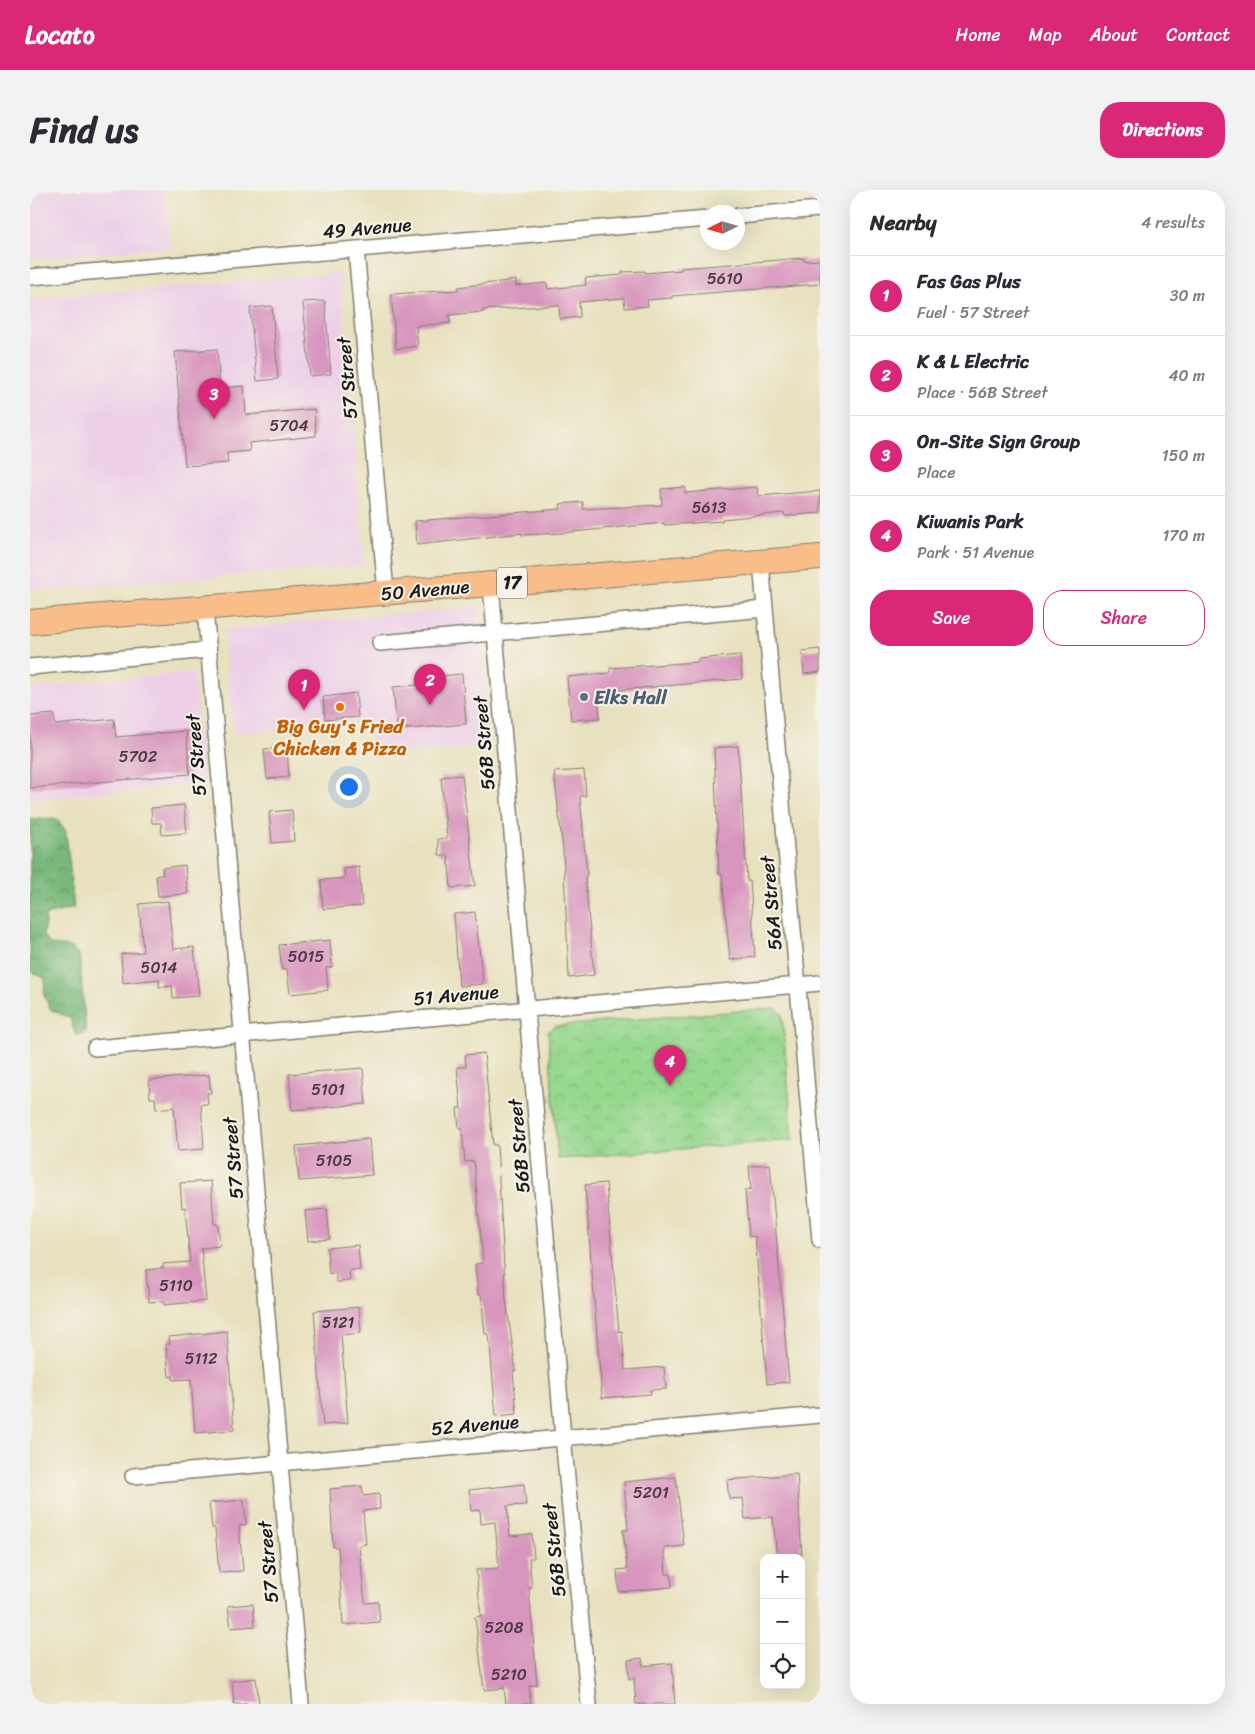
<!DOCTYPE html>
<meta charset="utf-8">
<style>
:root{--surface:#fff;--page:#f2f2f3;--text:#2b2b33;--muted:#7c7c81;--line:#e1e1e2;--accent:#db2777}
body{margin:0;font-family:Sriracha,sans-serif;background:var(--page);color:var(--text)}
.controls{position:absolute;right:15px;bottom:15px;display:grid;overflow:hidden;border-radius:10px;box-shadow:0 5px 20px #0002}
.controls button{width:45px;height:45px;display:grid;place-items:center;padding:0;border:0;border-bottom:1px solid var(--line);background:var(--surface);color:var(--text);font:25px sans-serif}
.compass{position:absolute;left:670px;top:15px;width:45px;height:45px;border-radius:50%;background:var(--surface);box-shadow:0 5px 20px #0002;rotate:265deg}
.you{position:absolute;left:318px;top:596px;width:18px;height:18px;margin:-12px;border:4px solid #fff;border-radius:50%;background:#1a73e8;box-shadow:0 0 0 8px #1a73e833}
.badge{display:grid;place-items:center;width:32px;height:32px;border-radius:50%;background:var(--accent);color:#fff;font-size:16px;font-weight:700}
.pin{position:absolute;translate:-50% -41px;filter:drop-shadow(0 1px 2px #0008)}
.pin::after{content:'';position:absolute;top:26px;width:18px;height:15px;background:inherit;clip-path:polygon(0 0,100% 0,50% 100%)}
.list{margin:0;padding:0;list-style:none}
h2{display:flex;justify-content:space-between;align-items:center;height:65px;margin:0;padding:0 20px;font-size:21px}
h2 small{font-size:16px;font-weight:400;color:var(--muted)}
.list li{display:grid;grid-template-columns:32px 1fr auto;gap:15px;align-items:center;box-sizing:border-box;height:80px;padding:0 20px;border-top:1px solid var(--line)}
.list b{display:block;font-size:19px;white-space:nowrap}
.list p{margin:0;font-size:16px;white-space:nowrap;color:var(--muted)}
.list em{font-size:16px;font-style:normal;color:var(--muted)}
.actions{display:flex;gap:10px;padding:15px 20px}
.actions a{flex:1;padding:11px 0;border:1px solid var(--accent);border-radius:20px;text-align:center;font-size:18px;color:var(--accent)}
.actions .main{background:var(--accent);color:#fff}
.icon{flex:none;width:28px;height:28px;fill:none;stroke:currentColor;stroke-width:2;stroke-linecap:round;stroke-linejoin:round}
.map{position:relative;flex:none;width:790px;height:1514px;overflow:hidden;border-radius:20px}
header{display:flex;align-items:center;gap:30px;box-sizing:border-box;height:70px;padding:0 25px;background:var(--accent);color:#fff}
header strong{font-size:24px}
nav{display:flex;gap:28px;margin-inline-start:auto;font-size:18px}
.intro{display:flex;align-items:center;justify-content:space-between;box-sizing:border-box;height:120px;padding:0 30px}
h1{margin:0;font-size:35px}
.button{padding:12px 22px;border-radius:20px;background:var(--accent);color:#fff;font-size:18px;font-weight:700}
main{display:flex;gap:30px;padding:0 30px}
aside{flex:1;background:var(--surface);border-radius:20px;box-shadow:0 5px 20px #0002}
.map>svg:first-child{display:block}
.built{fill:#edd0e8}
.forest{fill:url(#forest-crowns);stroke:#4a6a4a}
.park{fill:url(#park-crowns);stroke:#597a55}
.building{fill:#d896be}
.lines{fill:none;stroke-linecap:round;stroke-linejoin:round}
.minor-casing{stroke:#827e6e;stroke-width:18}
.primary-casing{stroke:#827e6e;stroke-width:26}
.minor{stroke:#fff;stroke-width:15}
.primary{stroke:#f8bd89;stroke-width:24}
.service-dot{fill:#5c6f8a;stroke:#f7f3e8;stroke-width:2}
.food-dot{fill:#e8710a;stroke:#f7f3e8;stroke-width:2}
.labels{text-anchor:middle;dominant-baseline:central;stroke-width:4;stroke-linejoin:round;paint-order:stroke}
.number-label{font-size:16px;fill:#4b3a44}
.shield{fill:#f7f3e8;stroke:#5e5c59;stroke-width:1}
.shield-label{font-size:18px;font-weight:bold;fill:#1c1c1c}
.street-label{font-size:19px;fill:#1c1c1c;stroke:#f7f3e8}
.service-label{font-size:19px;font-weight:bold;fill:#4e5e75;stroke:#f7f3e8;text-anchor:start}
.food-label{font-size:19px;font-weight:bold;fill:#c56008;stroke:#f7f3e8}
</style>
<header>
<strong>Locato</strong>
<nav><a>Home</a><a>Map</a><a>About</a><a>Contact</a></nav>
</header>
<div class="intro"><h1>Find us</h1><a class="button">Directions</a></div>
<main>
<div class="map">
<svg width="790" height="1514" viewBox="0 0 790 1514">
<defs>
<pattern id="forest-crowns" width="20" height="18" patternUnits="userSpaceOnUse" patternTransform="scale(1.25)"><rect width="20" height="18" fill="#78b879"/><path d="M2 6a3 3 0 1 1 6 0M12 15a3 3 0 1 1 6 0" fill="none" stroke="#629562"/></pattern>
<pattern id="park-crowns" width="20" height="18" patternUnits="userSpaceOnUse" patternTransform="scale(1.25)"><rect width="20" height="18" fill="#96d88e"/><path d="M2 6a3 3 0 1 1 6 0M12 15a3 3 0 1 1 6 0" fill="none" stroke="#81b97a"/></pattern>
</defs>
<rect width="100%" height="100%" fill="#f7f3e8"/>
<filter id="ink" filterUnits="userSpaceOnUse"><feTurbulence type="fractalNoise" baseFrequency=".02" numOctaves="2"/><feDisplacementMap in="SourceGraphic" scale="10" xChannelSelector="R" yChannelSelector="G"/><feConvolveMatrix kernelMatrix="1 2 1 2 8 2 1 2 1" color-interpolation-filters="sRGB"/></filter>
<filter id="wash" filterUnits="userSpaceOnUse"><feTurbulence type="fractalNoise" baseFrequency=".0096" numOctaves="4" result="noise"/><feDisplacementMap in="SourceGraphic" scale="20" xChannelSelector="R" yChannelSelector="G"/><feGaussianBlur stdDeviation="1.12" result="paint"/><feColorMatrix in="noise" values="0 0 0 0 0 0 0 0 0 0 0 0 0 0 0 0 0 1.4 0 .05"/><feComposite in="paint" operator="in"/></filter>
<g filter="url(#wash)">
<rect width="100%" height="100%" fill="#e8e1bf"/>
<g class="built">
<polygon points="0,0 134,0 140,57 0,69"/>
<polygon points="310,83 334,376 0,401 0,109"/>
<polygon points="448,417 460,556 343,566 339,531 204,544 194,439"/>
<polygon points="163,482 174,593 0,610 0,498"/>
</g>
<polygon class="forest" points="0,629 27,629 36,641 44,718 16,725 13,746 21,755 40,757 49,765 56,842 46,846 40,828 21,820 14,805 15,788 0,781"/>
<polygon class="park" points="745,818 752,824 763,950 528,969 518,842 525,836"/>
<g id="blocks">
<g class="building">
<polygon points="774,68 774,71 790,70 790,94 642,106 642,108 617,110 618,116 595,118 594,108 549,112 550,127 530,129 529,115 453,120 453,122 419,125 420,133 386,136 388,156 366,159 361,104 428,100 428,97 486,90 486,96 517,93 518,99 556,95 555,88 592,85 592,82 615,81 615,83 651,80 651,78"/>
<polygon points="295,111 301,184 280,186 273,112"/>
<polygon points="242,116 248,189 227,191 220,118"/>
<polygon points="187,159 190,198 214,196 216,225 284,219 286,246 219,253 220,261 197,263 198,273 155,276 145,162"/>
<polygon points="655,297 655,303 727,297 728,306 790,301 790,323 755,326 754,323 692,329 692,331 634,335 634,333 532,343 492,345 492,343 387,355 385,331 531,319 530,314 553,312 553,319 632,315 631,299"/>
<polygon points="790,459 790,482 774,484 772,461"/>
<polygon points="710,465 712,489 568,502 570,528 541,530 537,487 580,483 580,478 668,472 668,469"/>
<polygon points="432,484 436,534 367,540 363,497 400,494 399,487"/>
<polygon points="326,503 328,527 295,530 293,507"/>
<polygon points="24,524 25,535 84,529 86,547 156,541 160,584 0,598 0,526"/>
<polygon points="708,556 717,691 720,691 725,767 700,770 692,684 689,684 684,558"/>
<polygon points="257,558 259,587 237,589 234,559"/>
<polygon points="554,580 556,606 550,606 557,686 555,687 564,785 539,788 533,660 524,582"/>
<polygon points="432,585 445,696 421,698 418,665 409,665 408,649 417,648 411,587"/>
<polygon points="154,615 157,643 132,645 131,633 122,633 121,618"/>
<polygon points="262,620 264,651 242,653 239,622"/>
<polygon points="155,675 158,704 128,706 126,685 133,685 132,678"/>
<polygon points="329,677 332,716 293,719 291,690 315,688 314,679"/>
<polygon points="138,711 143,759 164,757 169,806 143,808 142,796 129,797 129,789 93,793 91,764 113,762 109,714"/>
<polygon points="445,722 453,794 429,796 424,724"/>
<polygon points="300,750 302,777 296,778 298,800 260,804 257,779 252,780 249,755"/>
<polygon points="454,863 463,955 467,955 476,1110 486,1181 483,1181 487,1224 466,1226 459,1144 455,1144 451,1104 448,1105 445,1074 453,1073 444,971 435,972 432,938 429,938 427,918 431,918 427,877 436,877 435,865"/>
<polygon points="333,878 336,914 262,920 259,884"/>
<polygon points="179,885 181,903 177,903 178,914 171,914 174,959 148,961 144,917 126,919 125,908 120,908 119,890"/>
<polygon points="339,949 342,985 269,991 266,956"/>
<polygon points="740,974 759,1192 737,1194 725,1046 719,1047 715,1000 721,999 719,976"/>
<polygon points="181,991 184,1034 188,1034 190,1056 171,1058 176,1111 134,1115 134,1111 119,1112 116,1080 133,1078 133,1074 160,1072 155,1017 152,1018 150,993"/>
<polygon points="576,993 589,1142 592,1141 595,1180 634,1177 636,1199 620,1200 621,1204 572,1208 555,995"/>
<polygon points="297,1019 300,1049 278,1051 275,1021"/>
<polygon points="328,1055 330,1080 319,1080 320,1091 306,1092 306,1083 299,1084 297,1058"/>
<polygon points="329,1117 331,1143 311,1145 318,1233 293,1235 284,1121"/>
<polygon points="197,1141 204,1240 165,1243 161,1189 143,1190 143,1186 139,1187 136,1154 140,1154 139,1147"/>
<polygon points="767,1284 772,1368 747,1368 743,1327 715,1329 713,1308 699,1309 697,1290"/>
<polygon points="646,1287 654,1356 634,1358 636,1384 641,1384 642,1397 589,1402 587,1380 597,1379 593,1340 598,1340 594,1292"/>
<polygon points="494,1294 496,1315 477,1316 480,1346 502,1344 504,1368 499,1368 502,1398 499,1398 507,1495 499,1496 501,1514 476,1514 474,1498 454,1500 445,1427 451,1426 446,1380 469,1378 465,1332 451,1334 450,1320 441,1321 439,1300"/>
<polygon points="332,1296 333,1306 349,1304 350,1319 333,1321 336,1354 329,1355 335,1413 348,1412 350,1432 313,1435 308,1357 303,1357 300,1299"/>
<polygon points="214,1310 216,1335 209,1336 213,1381 189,1382 185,1338 182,1338 179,1313"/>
<polygon points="223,1414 225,1436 201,1438 198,1416"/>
<polygon points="612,1468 613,1476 642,1473 645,1514 606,1514 604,1488 599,1489 598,1470"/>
<polygon points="226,1488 229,1514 204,1514 202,1491"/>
</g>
</g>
</g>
<g filter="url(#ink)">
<use href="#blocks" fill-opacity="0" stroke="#827e6e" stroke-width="1"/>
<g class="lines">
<g class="minor-casing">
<g id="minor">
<polyline points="708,26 790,19"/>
<polyline points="326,59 356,403"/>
<polyline points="0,87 678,29"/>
<polyline points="731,372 790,1050"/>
<polyline points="461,395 533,1247 559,1514"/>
<polyline points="175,419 271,1514"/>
<polyline points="350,453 735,419"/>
<polyline points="0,477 178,460"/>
<polyline points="65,858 790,793"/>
<polyline points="103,1286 790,1225"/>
</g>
</g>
<g class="primary-casing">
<polyline id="primary" points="0,432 790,367"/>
</g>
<use href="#minor" class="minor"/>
<use href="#primary" class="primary"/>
</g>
</g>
<circle class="service-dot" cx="554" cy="507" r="5"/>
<circle class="food-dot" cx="310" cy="517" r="5"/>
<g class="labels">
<g class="number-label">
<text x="695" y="88">5610</text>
<text x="259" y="235">5704</text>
<text x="679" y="317">5613</text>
<text x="108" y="566">5702</text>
<text x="276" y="766">5015</text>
<text x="129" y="777">5014</text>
<text x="298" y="899">5101</text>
<text x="304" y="970">5105</text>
<text x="146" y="1095">5110</text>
<text x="308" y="1132">5121</text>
<text x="171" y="1168">5112</text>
<text x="621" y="1302">5201</text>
<text x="474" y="1437">5208</text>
<text x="479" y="1484">5210</text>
</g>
<rect class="shield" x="467" y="377.5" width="30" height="31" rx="4"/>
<g class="shield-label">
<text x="482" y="393">17</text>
</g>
<g class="street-label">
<text transform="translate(337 38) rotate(-5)">49 Avenue</text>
<text transform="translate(317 188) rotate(-95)">57 Street</text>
<text transform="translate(395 400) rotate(-5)">50 Avenue</text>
<text transform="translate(454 553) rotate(-95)">56B Street</text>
<text transform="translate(166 565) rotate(-95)">57 Street</text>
<text transform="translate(741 713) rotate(-95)">56A Street</text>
<text transform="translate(426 805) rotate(-5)">51 Avenue</text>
<text transform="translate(489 956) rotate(-95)">56B Street</text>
<text transform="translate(203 968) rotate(-95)">57 Street</text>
<text transform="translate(445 1235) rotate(-5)">52 Avenue</text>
<text transform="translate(524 1360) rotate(-96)">56B Street</text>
<text transform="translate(238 1372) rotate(-95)">57 Street</text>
</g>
<g class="service-label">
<text x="564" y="507">Elks Hall</text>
</g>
<g class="food-label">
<text x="310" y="536">Big Guy's Fried<tspan x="310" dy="22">Chicken &amp; Pizza</tspan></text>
</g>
</g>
</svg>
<div class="controls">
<button>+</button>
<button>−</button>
<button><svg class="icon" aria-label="locate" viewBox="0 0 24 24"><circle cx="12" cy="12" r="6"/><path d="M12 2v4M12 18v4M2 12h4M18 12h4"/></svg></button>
</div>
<svg class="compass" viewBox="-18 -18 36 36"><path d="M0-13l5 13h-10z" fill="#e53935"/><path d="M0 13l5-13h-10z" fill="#7c7c81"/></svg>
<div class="you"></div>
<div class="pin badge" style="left:274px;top:520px">1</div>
<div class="pin badge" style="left:400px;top:515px">2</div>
<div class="pin badge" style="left:184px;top:229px">3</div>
<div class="pin badge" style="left:640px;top:896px">4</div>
</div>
<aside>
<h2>Nearby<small>4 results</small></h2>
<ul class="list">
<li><span class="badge">1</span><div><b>Fas Gas Plus</b><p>Fuel · 57 Street</p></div><em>30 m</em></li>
<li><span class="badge">2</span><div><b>K &amp; L Electric</b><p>Place · 56B Street</p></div><em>40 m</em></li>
<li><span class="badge">3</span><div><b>On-Site Sign Group</b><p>Place</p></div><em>150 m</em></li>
<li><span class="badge">4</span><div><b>Kiwanis Park</b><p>Park · 51 Avenue</p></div><em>170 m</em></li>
</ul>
<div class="actions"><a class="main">Save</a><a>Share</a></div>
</aside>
</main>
